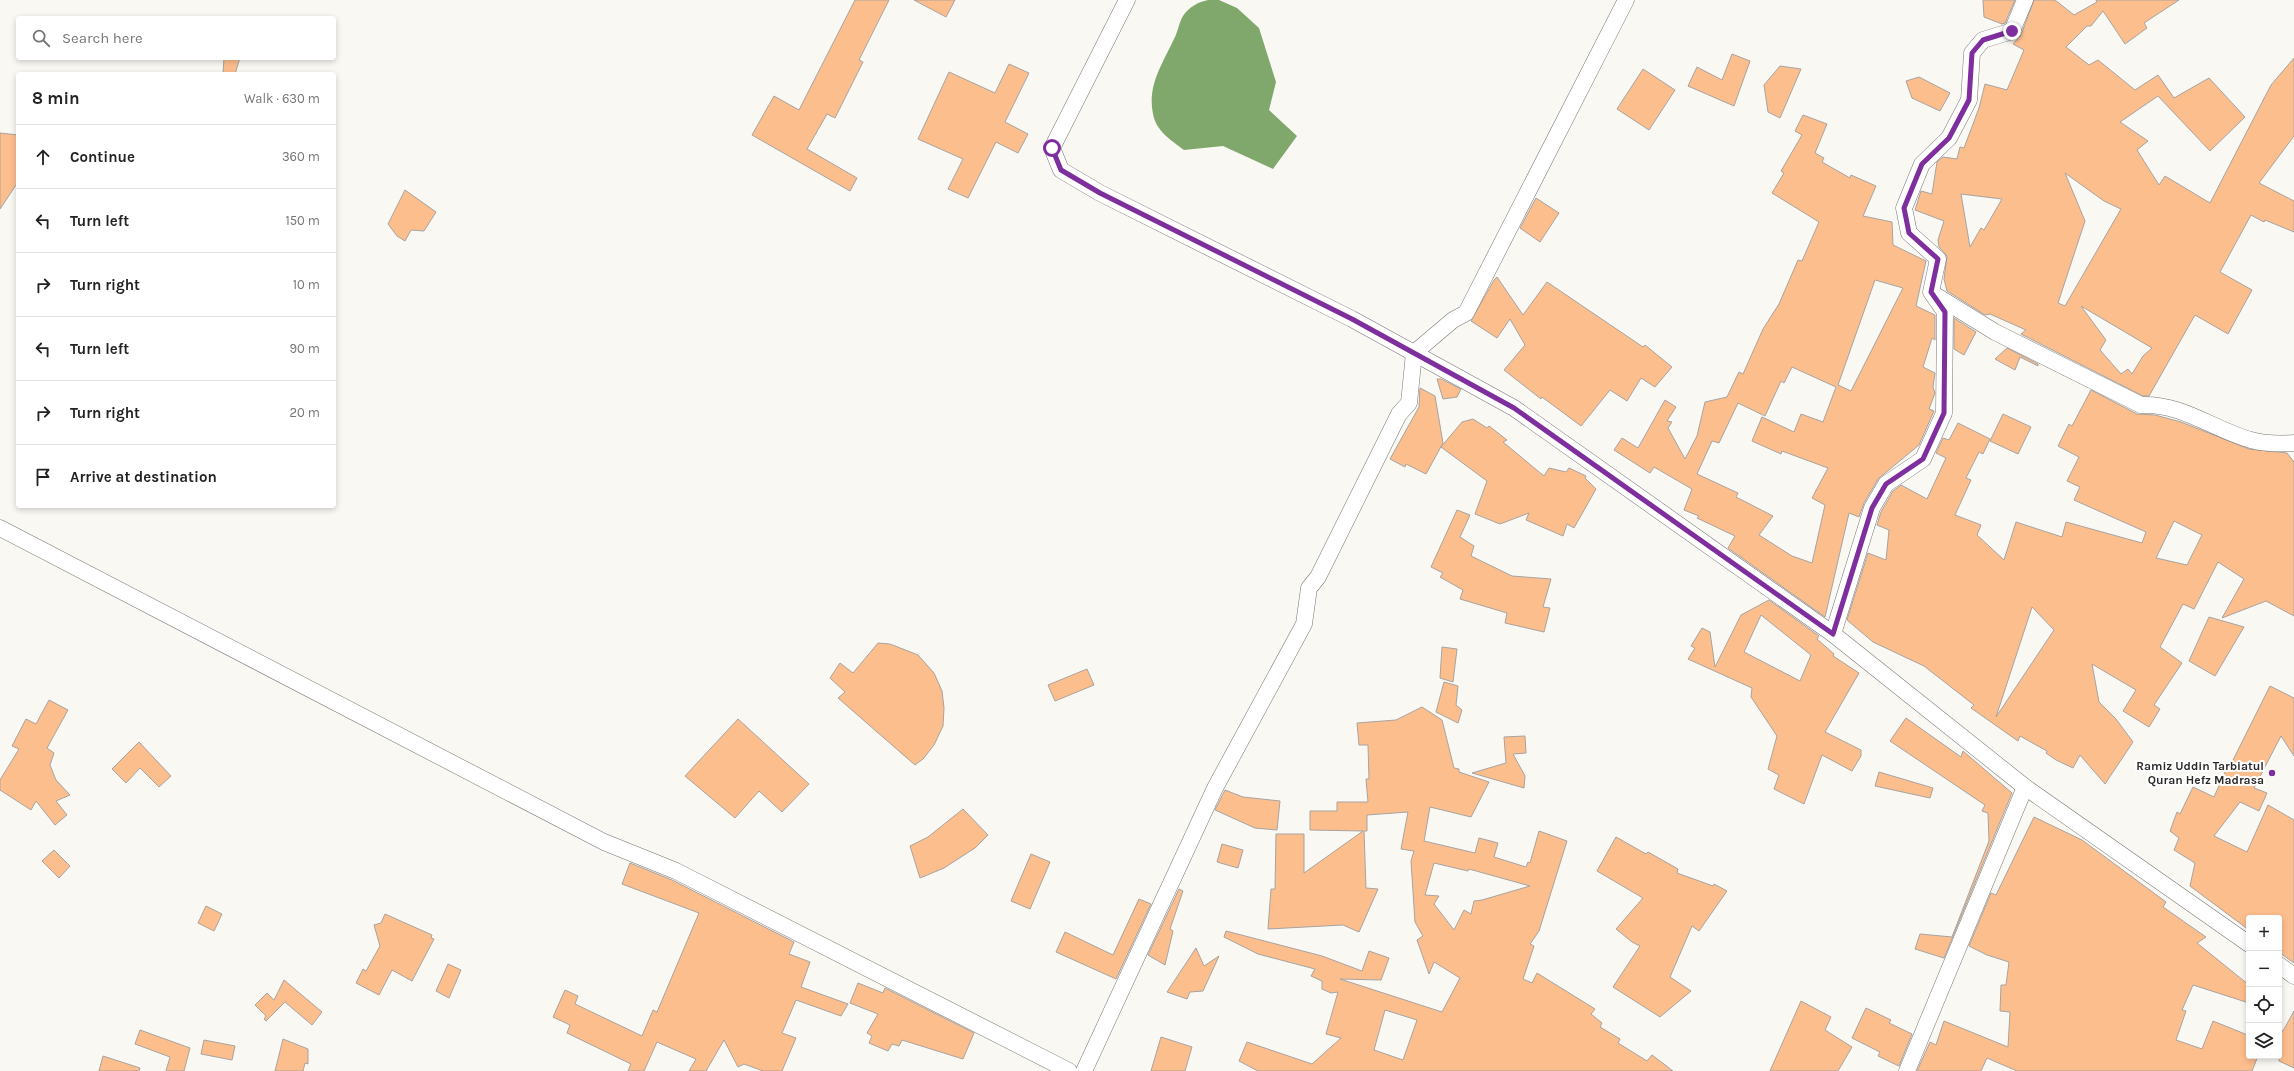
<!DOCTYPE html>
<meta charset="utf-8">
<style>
:root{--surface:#fff;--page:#f2f2f2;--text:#222;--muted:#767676;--line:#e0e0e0}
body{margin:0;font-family:Karla,sans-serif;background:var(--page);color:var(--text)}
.controls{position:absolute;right:12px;bottom:12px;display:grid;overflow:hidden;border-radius:4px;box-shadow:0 2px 6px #0003}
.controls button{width:36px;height:36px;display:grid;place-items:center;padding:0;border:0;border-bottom:1px solid var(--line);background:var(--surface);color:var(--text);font:20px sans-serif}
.stop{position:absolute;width:12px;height:12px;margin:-9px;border:3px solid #7f2e9e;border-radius:50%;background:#fff}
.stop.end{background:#7f2e9e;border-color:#fff;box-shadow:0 1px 4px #0008}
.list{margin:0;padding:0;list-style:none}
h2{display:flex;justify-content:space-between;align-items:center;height:52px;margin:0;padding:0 16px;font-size:17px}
h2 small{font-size:13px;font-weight:400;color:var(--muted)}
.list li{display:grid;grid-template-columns:26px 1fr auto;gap:12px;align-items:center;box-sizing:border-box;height:64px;padding:0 16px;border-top:1px solid var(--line)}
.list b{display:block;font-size:15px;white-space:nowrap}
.list em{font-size:13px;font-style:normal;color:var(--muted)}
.icon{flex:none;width:22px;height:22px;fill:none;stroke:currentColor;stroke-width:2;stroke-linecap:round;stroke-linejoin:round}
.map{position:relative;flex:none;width:2294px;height:1071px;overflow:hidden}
.search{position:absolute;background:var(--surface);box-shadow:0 2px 6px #0003;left:16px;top:16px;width:320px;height:44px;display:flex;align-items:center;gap:10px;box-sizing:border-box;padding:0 14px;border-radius:4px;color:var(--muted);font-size:15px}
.panel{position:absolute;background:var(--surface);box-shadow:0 2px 6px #0003;left:16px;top:72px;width:320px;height:436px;border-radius:4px}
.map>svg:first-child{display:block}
.water{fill:#80a86c}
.building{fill:#fdbe8e;stroke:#a7a3a0;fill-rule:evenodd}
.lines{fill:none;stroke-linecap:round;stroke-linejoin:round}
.street-casing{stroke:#797773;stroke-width:17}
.street{stroke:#fff;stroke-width:16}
.route{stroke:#7f2e9e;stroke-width:5}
.poi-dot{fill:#7f2e9e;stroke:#fff;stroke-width:1.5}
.labels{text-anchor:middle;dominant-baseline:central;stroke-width:4;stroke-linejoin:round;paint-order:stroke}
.poi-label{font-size:12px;font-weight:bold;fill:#2a2928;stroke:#fff;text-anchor:end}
</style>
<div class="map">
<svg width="2294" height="1071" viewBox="0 0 2294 1071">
<rect width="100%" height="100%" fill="#faf8f3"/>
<path class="water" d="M1208,0H1219L1237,8L1259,28L1276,82L1269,110L1297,136L1273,169L1223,146L1184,150C1171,140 1156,131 1153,114C1147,85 1163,63 1174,39C1178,32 1179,22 1183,16C1189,7 1198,2 1208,0Z"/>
<g class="building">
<polygon points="855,0 889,0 859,60 863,62 835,118 827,114 807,149 857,178 850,191 752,135 774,96 799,110"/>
<polygon points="914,0 955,0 946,17"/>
<polygon points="1983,0 2015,0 2005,23 2002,24 1984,17"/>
<path d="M2034,0H2055L2074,15L2097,2L2096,0H2179L2144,23L2147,28L2125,44L2103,11L2091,26H2087L2066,47L2089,65L2098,60L2135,90L2158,75L2174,98L2209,78L2245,117L2210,151L2158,96L2120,122L2148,141L2137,150L2159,185L2165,176L2210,203L2271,85L2294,58V136L2259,183L2294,201V232L2265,220L2264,222L2251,215L2220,272L2252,290L2228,334L2195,315L2149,396H2143L2021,334L2026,330L1990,314L1985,315L1947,291L1944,279L1947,256L1939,247L1938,240L1944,221L1915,210L1921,191L1932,194L1937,162L1943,157L1957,159L1960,147L1964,148L1979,108L1985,84L2007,90L2024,50L2013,44L2021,35ZM2065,173L2104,201L2121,209L2065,306L2058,303L2085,221ZM1961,194L2002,199L1984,230L1981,228L1970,247ZM2081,306L2152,348L2143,356L2132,374L2128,369L2121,374L2100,350L2106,340Z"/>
<polygon points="1732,54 1750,61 1734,106 1688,86 1697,67 1722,80"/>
<polygon points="224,58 240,58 235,74 223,74"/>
<polygon points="1009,64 1029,73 1005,122 1028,134 1018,153 996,142 968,198 948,189 963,159 918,139 949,72 995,93"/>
<polygon points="1780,66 1801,69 1780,118 1768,112 1764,85"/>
<polygon points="1643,69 1675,90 1649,130 1617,109"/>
<polygon points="1919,77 1950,93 1940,111 1912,98 1906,81"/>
<path d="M1803,115L1827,124L1815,153L1824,158L1822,162L1850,178L1851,175L1876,186L1863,216L1892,222L1893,245L1926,261L1916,306L1935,315V340L1932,338L1923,367L1935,373L1933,387L1935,393L1929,409L1934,411L1919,445L1878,479L1864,503L1859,517L1849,513L1825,617L1728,548L1735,536L1697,518L1699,516L1684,510L1692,489L1654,467L1650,473L1614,450L1622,438L1638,448L1665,400L1676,407L1667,421L1672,422L1668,428L1685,459L1697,436L1705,402L1727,397L1739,372L1743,374L1763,329L1779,304L1798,260L1802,261L1819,222L1772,193L1784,173L1781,171L1802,135L1795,131ZM1875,280L1903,288L1851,391L1838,385ZM1792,367L1836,387L1823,422L1801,414L1794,432L1762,417L1752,441L1781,454L1782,451L1828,468L1812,498L1825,505L1812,563L1792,556L1759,535L1773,516L1736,497L1738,493L1697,474L1712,441L1719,443L1738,403L1765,416L1781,381L1784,383Z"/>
<polygon points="0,133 18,135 18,182 0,209"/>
<polygon points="405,190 436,212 424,231 411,230 405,241 397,236 388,224"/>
<polygon points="1536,198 1559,213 1540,242 1520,228"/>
<polygon points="1497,277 1523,315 1547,282 1643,347 1645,345 1672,367 1655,387 1641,378 1627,401 1610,390 1581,426 1542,397 1541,399 1504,370 1525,345 1510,319 1497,338 1471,321 1494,280"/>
<polygon points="1954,318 1976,332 1964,355 1954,349"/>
<polygon points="2007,348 2038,364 2038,366 2020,357 2015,370 1995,359"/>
<polygon points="1437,379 1441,379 1461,389 1457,397 1443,399"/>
<polygon points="1420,388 1435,396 1443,443 1426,474 1406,464 1405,467 1390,459 1419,407"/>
<path d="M2091,390L2137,414L2155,415L2181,422L2249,449L2287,453L2294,462V616L2266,601L2222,618L2244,579L2218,562L2194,609L2183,604L2160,647L2182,663L2154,705L2160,709L2149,727L2123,711L2136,690L2092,664L2099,702L2116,719L2133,742L2105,784L2080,755L2073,768L2056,760L2046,753L2047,751L2020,736L2018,741L1971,708L1974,705L1924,666L1873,642L1847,620L1868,553L1886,560L1889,530L1877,525L1881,512L1893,491L1901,485L1927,499L1946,458L1936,453L1943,438L1949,440L1958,423L1990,439L1983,454L1979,452L1966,478L1971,480L1955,515L1981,525L1977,535L2004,560L2016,522L2062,537L2066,522L2142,543L2146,532L2074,500L2080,487L2067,481L2079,457L2058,446L2069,424L2072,426ZM2174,521L2202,535L2187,565L2156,558ZM2032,607L2054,630L1996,717Z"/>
<polygon points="2003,414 2031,427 2018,454 1990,441"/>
<polygon points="1473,419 1487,428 1489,426 1507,440 1503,442 1544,476 1549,468 1566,472 1569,468 1586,476 1585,478 1596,489 1574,528 1567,524 1563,536 1526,520 1529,513 1500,524 1475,514 1487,481 1441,447 1462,422"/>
<polygon points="1457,510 1470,515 1460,537 1474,546 1471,556 1512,576 1551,579 1543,607 1550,608 1544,632 1505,623 1507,613 1460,599 1463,590 1440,577 1443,573 1431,567"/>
<path d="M1769,600L1819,636L1817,639L1834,654L1833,656L1859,673L1825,732L1861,750V756L1852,771L1822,755L1804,804L1774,789L1779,775L1768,769L1777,736L1751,697L1752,688L1688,659L1695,648L1691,646L1702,628L1710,632L1715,667L1741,615ZM1761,615L1811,655L1800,681L1744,652Z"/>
<polygon points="2209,617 2244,627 2215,676 2189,661"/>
<polygon points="878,643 890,644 918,655 934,673 942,691 944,708 943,726 934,745 923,759 915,765 838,698 845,692 830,678 840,663 853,673"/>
<polygon points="1442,647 1457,649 1453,682 1440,678"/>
<polygon points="1087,669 1094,685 1055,701 1048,685"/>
<polygon points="1444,682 1458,686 1456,705 1462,710 1458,723 1436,712"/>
<polygon points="2270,686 2294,698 2294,756 2281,736 2254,788 2267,793 2259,811 2240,802 2214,836 2247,852 2268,805 2294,820 2294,963 2279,952 2279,918 2249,918 2249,930 2190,886 2195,863 2174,850 2179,838 2170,831 2177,812 2180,814 2193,787 2214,797 2229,763 2231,764"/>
<polygon points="49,700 68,710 47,748 54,753 50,765 56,780 70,795 56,801 67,815 55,825 36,801 31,810 0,790 0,780 19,749 12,746 26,719 36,724"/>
<path d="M1422,707L1442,720L1454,768L1459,769V772L1489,782L1471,817L1430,807L1424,841L1475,853L1479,838L1498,843L1494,857L1526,867L1528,862L1530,863L1539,831L1567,841L1539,931L1530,944L1534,946L1523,979L1532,983L1537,973L1595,1009L1591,1014L1602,1023L1600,1027L1620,1039L1618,1043L1647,1061L1652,1055L1673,1071H1258L1239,1061L1247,1042L1312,1064L1341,1038L1326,1034L1338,992L1331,993L1322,989V981L1311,976L1315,969L1258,954L1224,937L1226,931L1322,956L1362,971L1369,951L1389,958L1381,980L1340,979L1442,1012L1460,978L1434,962L1429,974L1417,940L1423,936L1415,922L1411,861L1414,851L1401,849L1408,812L1367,815V831H1364L1366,888L1378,889L1359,932L1343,925L1268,929L1271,889H1275L1276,834H1304V873L1363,831L1310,830V811H1337V802H1368L1366,779H1369L1368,745H1359L1357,723L1396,720ZM1434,863L1468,871L1469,869L1530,886L1482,900L1474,901L1471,914L1464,910L1454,930L1434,904L1439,896L1425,895ZM1385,1010L1417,1020L1403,1060L1374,1050Z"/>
<polygon points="1906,718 1961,757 1963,751 2012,793 1944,958 1915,949 1920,934 1952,937 1989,841 1988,813 1982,811 1985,805 1890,741"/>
<polygon points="738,719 809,784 782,812 759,791 735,818 685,776"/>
<polygon points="1525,736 1526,753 1513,754 1525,776 1524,788 1472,773 1506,763 1504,737"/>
<polygon points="139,742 171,776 159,787 140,768 126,783 112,769"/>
<polygon points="1879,772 1933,788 1930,798 1875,786"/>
<polygon points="1225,790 1243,797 1280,801 1277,830 1255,828 1215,810"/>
<polygon points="963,809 988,835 975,848 944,868 920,878 910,846 928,837"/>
<polygon points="2034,817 2082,840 2166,902 2163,907 2206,937 2197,943 2249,985 2249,1003 2193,985 2182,1010 2186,1011 2176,1040 2202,1049 2213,1021 2245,1034 2249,1036 2249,1056 2258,1056 2252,1071 2017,1071 1987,1058 1981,1071 1917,1071 1930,1042 1936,1045 1944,1021 2008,1047 2010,1012 2000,1011 2001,985 2006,985 2009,962 1987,955 1969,946 1991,893 1996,895"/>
<polygon points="1616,837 1646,854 1648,852 1678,869 1677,873 1713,886 1714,884 1727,891 1699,931 1692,926 1670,977 1691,991 1660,1017 1613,987 1640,946 1632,942 1616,929 1643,898 1597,871"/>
<polygon points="1222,844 1243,850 1238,868 1217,862"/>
<polygon points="54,850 70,866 59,878 42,861"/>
<polygon points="1031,854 1050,862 1030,909 1011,901"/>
<polygon points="630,863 672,880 794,942 789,954 810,962 801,987 848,1004 841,1016 796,1000 782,1033 796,1038 782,1071 763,1071 744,1064 738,1067 724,1040 706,1071 689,1071 696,1059 657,1042 644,1071 628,1071 631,1064 567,1033 570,1025 553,1017 565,990 578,996 575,1004 642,1036 653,1010 657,1012 699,913 622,884"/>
<polygon points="1179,889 1183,891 1170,929 1173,931 1165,965 1148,955"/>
<polygon points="1139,899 1151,904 1116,979 1056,952 1065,932 1113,955"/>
<polygon points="206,906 222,914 214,931 198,923"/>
<polygon points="385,914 432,935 431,938 434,939 412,981 392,970 379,995 356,983 363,969 366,971 380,946 374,925 381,923"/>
<polygon points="1196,948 1204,966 1219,956 1203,991 1190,992 1187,999 1167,992"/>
<polygon points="448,964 461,970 449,998 436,991"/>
<polygon points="284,980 322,1012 312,1025 285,1002 266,1021 264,1019 266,1016 255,1005 267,993 274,1000"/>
<polygon points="858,983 883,993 885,988 974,1033 963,1059 902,1040 899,1046 892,1044 888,1051 869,1043 872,1036 867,1033 878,1014 850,1003"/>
<polygon points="1801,1001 1831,1017 1825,1030 1852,1047 1838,1071 1770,1071"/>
<polygon points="1866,1008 1891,1020 1889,1023 1912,1034 1899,1066 1878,1056 1880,1052 1852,1038"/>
<polygon points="2294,1011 2294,1068 2279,1061 2279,1029 2283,1031"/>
<polygon points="140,1030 190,1048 184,1071 166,1071 170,1057 135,1044"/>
<polygon points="1161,1037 1192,1047 1185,1071 1151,1071"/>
<polygon points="283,1039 308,1049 308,1064 305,1063 303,1071 275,1071"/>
<polygon points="204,1040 235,1046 232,1060 201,1054"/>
<polygon points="103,1056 140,1068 139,1071 99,1071"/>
</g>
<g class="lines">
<g class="street-casing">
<g id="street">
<polyline points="1127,0 1052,148 1061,170 1100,193 1352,319 1514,408 1833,634 2025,787 2249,944"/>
<path d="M1935,295L1995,332L2141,405C2182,403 2214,430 2251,440C2265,444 2280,444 2294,443"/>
<polyline points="0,528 604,842 676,871 1069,1071"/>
<polyline points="1833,634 1872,508 1886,484 1923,459 1944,413 1945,312 1931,292 1938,259 1909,233 1904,208 1922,164 1949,138 1969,100 1972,53 1983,40 2012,31 2025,0"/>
<polyline points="2279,965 2294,976"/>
<polyline points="1084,1071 1215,788 1304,624 1309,588 1318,577 1399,414 1409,403 1414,353 1453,320 1466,313 1626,0"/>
<polyline points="1907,1071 2025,787"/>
</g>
</g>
<use href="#street" class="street"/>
</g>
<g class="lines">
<polyline class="route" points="1052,148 1061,170 1100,193 1352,319 1514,408 1833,634 1872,508 1886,484 1923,459 1944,413 1945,312 1931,292 1938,259 1909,233 1904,208 1922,164 1949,138 1969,100 1972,53 1983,40 2012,31"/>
</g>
<circle class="poi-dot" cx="2272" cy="773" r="4"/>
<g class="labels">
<g class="poi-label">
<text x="2264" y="766">Ramiz Uddin Tarbiatul<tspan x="2264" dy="14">Quran Hefz Madrasa</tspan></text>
</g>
</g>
</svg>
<div class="controls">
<button>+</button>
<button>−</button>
<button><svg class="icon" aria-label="locate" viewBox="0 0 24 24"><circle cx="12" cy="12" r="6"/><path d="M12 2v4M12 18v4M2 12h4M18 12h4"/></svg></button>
<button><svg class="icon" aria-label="layers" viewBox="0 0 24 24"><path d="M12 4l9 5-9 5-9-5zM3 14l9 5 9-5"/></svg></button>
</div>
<div class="stop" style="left:1052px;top:148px"></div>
<div class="stop end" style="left:2012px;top:31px"></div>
<div class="search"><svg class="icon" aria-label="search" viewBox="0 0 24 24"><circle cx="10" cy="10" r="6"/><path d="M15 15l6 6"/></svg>Search here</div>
<section class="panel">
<h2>8 min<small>Walk · 630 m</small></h2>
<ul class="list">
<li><svg class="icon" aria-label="ahead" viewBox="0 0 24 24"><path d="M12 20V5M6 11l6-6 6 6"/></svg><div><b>Continue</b></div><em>360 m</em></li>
<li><svg class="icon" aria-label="left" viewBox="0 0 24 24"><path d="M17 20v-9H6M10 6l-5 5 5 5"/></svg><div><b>Turn left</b></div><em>150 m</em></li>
<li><svg class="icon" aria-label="right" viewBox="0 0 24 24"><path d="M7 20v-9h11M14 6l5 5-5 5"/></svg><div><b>Turn right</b></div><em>10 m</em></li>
<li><svg class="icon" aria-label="left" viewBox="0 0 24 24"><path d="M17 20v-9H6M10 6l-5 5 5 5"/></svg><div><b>Turn left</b></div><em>90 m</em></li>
<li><svg class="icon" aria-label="right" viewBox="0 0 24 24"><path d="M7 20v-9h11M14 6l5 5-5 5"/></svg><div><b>Turn right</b></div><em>20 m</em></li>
<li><svg class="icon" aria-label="arrive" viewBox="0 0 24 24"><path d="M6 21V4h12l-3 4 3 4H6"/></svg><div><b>Arrive at destination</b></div></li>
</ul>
</section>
</div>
